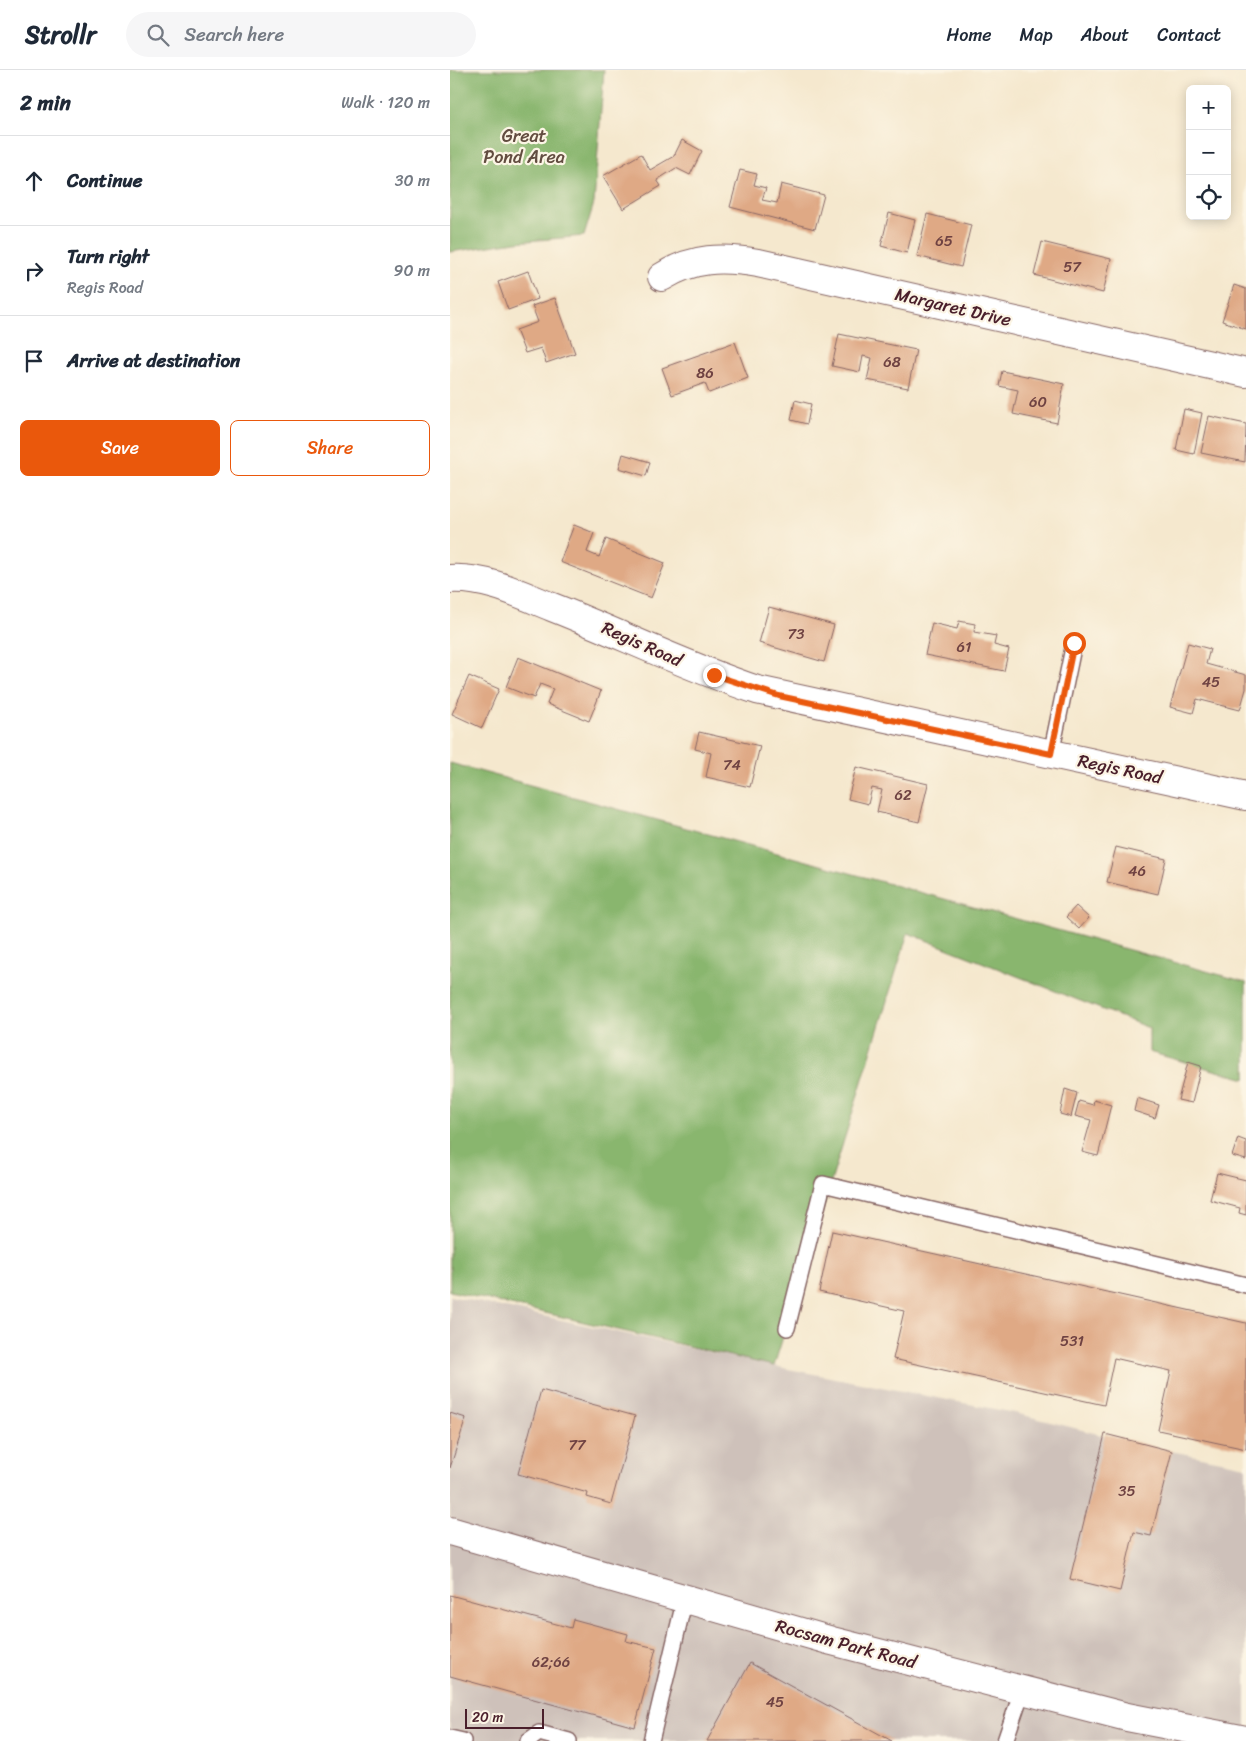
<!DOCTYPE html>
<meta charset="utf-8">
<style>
:root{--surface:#fff;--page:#f6f6f7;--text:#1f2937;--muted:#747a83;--line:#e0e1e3;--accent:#ea580c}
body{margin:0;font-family:Sriracha,sans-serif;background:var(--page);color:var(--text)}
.controls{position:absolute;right:15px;top:15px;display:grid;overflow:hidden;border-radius:8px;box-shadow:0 2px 12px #0003}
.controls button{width:45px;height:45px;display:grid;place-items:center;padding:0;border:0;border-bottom:1px solid var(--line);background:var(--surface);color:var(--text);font:25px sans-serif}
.scale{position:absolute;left:15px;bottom:12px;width:79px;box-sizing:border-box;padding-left:5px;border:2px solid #4a1f2b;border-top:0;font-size:14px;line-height:18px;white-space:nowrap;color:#4a1f2b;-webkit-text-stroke:4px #fcf5e5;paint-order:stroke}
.stop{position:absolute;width:15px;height:15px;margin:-11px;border:4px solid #ea580c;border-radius:50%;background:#fff}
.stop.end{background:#ea580c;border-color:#fff;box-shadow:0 1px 5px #0008}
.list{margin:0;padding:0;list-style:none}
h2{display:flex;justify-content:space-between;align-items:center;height:65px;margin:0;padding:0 20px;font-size:21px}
h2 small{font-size:16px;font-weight:400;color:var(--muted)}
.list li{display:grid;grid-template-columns:32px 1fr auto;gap:15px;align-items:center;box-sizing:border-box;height:90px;padding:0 20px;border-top:1px solid var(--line)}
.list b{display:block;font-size:19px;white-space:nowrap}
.list p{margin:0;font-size:16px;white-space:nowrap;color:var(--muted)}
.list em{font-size:16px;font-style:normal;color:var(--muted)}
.actions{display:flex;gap:10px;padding:15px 20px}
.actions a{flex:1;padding:11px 0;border:1px solid var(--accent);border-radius:8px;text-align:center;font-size:18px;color:var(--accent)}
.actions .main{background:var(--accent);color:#fff}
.icon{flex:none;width:28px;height:28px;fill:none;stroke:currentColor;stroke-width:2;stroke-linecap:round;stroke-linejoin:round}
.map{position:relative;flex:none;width:796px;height:1671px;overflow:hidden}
header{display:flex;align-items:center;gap:30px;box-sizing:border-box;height:70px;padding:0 25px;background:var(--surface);border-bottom:1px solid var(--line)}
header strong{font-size:24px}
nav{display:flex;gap:28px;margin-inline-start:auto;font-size:18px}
.search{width:350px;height:45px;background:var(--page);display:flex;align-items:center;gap:12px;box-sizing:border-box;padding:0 18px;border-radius:28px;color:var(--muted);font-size:19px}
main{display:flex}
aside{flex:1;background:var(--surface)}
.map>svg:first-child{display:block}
.industrial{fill:#cec1ba}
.forest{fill:#89b66e;stroke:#6a6a4c}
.building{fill:#dfa985}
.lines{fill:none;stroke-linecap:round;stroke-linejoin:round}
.lane-casing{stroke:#866564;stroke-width:18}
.street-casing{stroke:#866564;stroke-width:30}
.lane{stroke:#fff;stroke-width:15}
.street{stroke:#fff;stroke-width:28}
.route{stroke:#ea580c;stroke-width:6}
.labels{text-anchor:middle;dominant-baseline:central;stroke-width:4.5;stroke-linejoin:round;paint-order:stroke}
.number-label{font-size:15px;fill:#6f4242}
.park-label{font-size:18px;fill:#624c40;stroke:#fcf5e5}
.street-label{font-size:18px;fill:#4a1f2b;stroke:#fcf5e5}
</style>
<header>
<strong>Strollr</strong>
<div class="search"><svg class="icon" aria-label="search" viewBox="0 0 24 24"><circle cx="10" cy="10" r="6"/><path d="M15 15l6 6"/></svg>Search here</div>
<nav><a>Home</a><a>Map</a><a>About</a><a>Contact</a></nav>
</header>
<main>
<aside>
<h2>2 min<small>Walk · 120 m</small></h2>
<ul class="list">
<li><svg class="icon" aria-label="ahead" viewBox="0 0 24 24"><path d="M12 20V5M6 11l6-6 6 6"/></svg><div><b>Continue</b></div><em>30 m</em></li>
<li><svg class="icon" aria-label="right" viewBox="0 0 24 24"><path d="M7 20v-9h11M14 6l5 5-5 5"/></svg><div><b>Turn right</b><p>Regis Road</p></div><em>90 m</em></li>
<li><svg class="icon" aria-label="arrive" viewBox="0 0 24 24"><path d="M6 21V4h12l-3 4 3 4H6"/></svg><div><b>Arrive at destination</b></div></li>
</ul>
<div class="actions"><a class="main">Save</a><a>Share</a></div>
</aside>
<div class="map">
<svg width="796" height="1671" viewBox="0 0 796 1671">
<rect width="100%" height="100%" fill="#fcf5e5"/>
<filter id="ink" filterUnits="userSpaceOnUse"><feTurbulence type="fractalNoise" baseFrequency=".02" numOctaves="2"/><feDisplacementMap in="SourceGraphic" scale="10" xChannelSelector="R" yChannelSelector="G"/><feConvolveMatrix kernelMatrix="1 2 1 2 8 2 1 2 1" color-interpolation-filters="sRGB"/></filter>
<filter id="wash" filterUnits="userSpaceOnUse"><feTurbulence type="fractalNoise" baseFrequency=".0096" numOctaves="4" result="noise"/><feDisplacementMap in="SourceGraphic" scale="20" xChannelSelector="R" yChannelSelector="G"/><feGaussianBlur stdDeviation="1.12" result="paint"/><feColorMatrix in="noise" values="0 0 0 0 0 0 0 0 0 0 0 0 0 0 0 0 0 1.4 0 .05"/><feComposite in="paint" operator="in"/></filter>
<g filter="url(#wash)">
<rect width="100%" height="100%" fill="#f5e8ce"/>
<polygon class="industrial" points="0,1226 338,1299 565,1343 691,1375 796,1396 796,1671 0,1671"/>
<g class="forest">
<polygon points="0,0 154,0 144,133 134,166 66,172 0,182"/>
<polygon points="0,693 796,912 796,1009 699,982 699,958 458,863 324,1296 0,1221"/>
</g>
<g id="blocks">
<g class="building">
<polygon points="232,70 252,81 240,105 226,98 207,110 211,116 173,139 153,106 191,84 200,100 224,86"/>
<polygon points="290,100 307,104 304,115 316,118 312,130 327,133 331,114 374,125 365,159 280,137"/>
<polygon points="439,143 465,150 457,183 431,176"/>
<polygon points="477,144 521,155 511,197 467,186"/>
<polygon points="592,172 661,189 653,223 584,205"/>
<polygon points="78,201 88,229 58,240 48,212"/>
<polygon points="784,215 796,219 796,259 772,251"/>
<polygon points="105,228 125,283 96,293 91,278 75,283 66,260 88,252 82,236"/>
<polygon points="389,264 466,280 458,318 417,310 422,288 413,286 410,302 382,296"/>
<polygon points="285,272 298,308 259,323 255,313 222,325 212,298"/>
<polygon points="552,301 614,314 607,353 563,344 568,320 549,316"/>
<polygon points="345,330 361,334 357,354 341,350"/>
<polygon points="734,339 752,343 744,384 726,380"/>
<polygon points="759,346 796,354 795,392 751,383"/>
<polygon points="173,384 200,392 196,406 169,398"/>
<polygon points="124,455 144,463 137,482 149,487 156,469 215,493 201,528 110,492"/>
<polygon points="319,537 384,555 374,592 309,573"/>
<polygon points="509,551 525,554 524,562 546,566 544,575 559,579 554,601 475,585 482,553 507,559"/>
<polygon points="738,573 760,579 756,594 796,605 796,619 790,640 747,629 743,643 720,637"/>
<polygon points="68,587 151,621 139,651 97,634 103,619 90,614 84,628 56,617"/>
<polygon points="19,606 49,619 32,658 2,644"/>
<polygon points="249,662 310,676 300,717 256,707 261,683 245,679"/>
<polygon points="406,697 478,714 469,752 427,742 432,720 422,718 418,734 398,729"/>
<polygon points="666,777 716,789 708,824 657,812"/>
<polygon points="626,836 639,848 629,859 616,847"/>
<polygon points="738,992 751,996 742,1033 728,1030"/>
<polygon points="615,1019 627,1023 621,1047 610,1044"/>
<polygon points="687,1028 709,1035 705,1048 684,1041"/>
<polygon points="644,1030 661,1035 648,1086 632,1082 641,1050 625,1046 629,1031 643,1035"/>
<polygon points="788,1068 796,1071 796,1090 782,1086"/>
<polygon points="767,1103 796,1110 796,1145 789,1143 790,1138 760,1130"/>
<polygon points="382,1161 796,1253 796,1379 708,1360 721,1301 664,1288 654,1335 443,1289 454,1241 369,1222"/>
<polygon points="91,1320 185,1346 161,1434 137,1427 138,1423 68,1404"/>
<polygon points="0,1343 16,1348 0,1398"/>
<polygon points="655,1364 722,1381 701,1466 684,1462 670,1521 620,1509"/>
<polygon points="0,1525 121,1558 123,1549 178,1564 176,1571 206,1578 185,1657 0,1606"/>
<polygon points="300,1593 442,1671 257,1671"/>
</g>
</g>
</g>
<g filter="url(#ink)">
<use href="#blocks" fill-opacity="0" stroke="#866564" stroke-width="1"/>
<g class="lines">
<g class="lane-casing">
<g id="lane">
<polyline points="601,684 624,573"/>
<polyline points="337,1258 373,1114 796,1215"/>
<polyline points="0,1668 13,1671"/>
<polyline points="78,1671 89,1663 119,1671"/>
<polyline points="201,1671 235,1528"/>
<polyline points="555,1671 572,1621"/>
</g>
</g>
<g class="street-casing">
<g id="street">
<path d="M212,207C243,187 272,187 308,193L796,303"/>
<path d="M0,509C36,507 70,524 102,537C171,564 237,597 307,620L796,726"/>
<polyline points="0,1461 382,1571 677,1647 796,1670"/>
</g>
</g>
<use href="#lane" class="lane"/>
<use href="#street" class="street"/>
</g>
</g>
<g class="lines" filter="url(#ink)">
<polyline class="route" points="264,605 329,626 601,684 624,573"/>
</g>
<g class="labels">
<g class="number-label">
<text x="494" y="171">65</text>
<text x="622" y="197">57</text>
<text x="442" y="292">68</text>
<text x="255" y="303">86</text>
<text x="588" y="332">60</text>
<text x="346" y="564">73</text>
<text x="514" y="577">61</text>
<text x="761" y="612">45</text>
<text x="282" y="695">74</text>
<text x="453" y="725">62</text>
<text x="687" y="801">46</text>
<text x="622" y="1271">531</text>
<text x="127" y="1375">77</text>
<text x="677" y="1421">35</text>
<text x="101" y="1592">62;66</text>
<text x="325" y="1632">45</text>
</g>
<g class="park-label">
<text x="74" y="66">Great<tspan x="74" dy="21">Pond Area</tspan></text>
</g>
<g class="street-label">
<text transform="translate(503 237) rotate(13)">Margaret Drive</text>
<text transform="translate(192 574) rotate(24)">Regis Road</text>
<text transform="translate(670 699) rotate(12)">Regis Road</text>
<text transform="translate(396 1574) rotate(15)">Rocsam Park Road</text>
</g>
</g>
</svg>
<div class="controls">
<button>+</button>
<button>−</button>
<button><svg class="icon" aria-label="locate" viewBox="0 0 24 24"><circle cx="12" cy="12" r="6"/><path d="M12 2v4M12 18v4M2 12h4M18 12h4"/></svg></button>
</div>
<div class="scale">20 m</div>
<div class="stop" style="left:624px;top:573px"></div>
<div class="stop end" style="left:264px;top:605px"></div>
</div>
</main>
